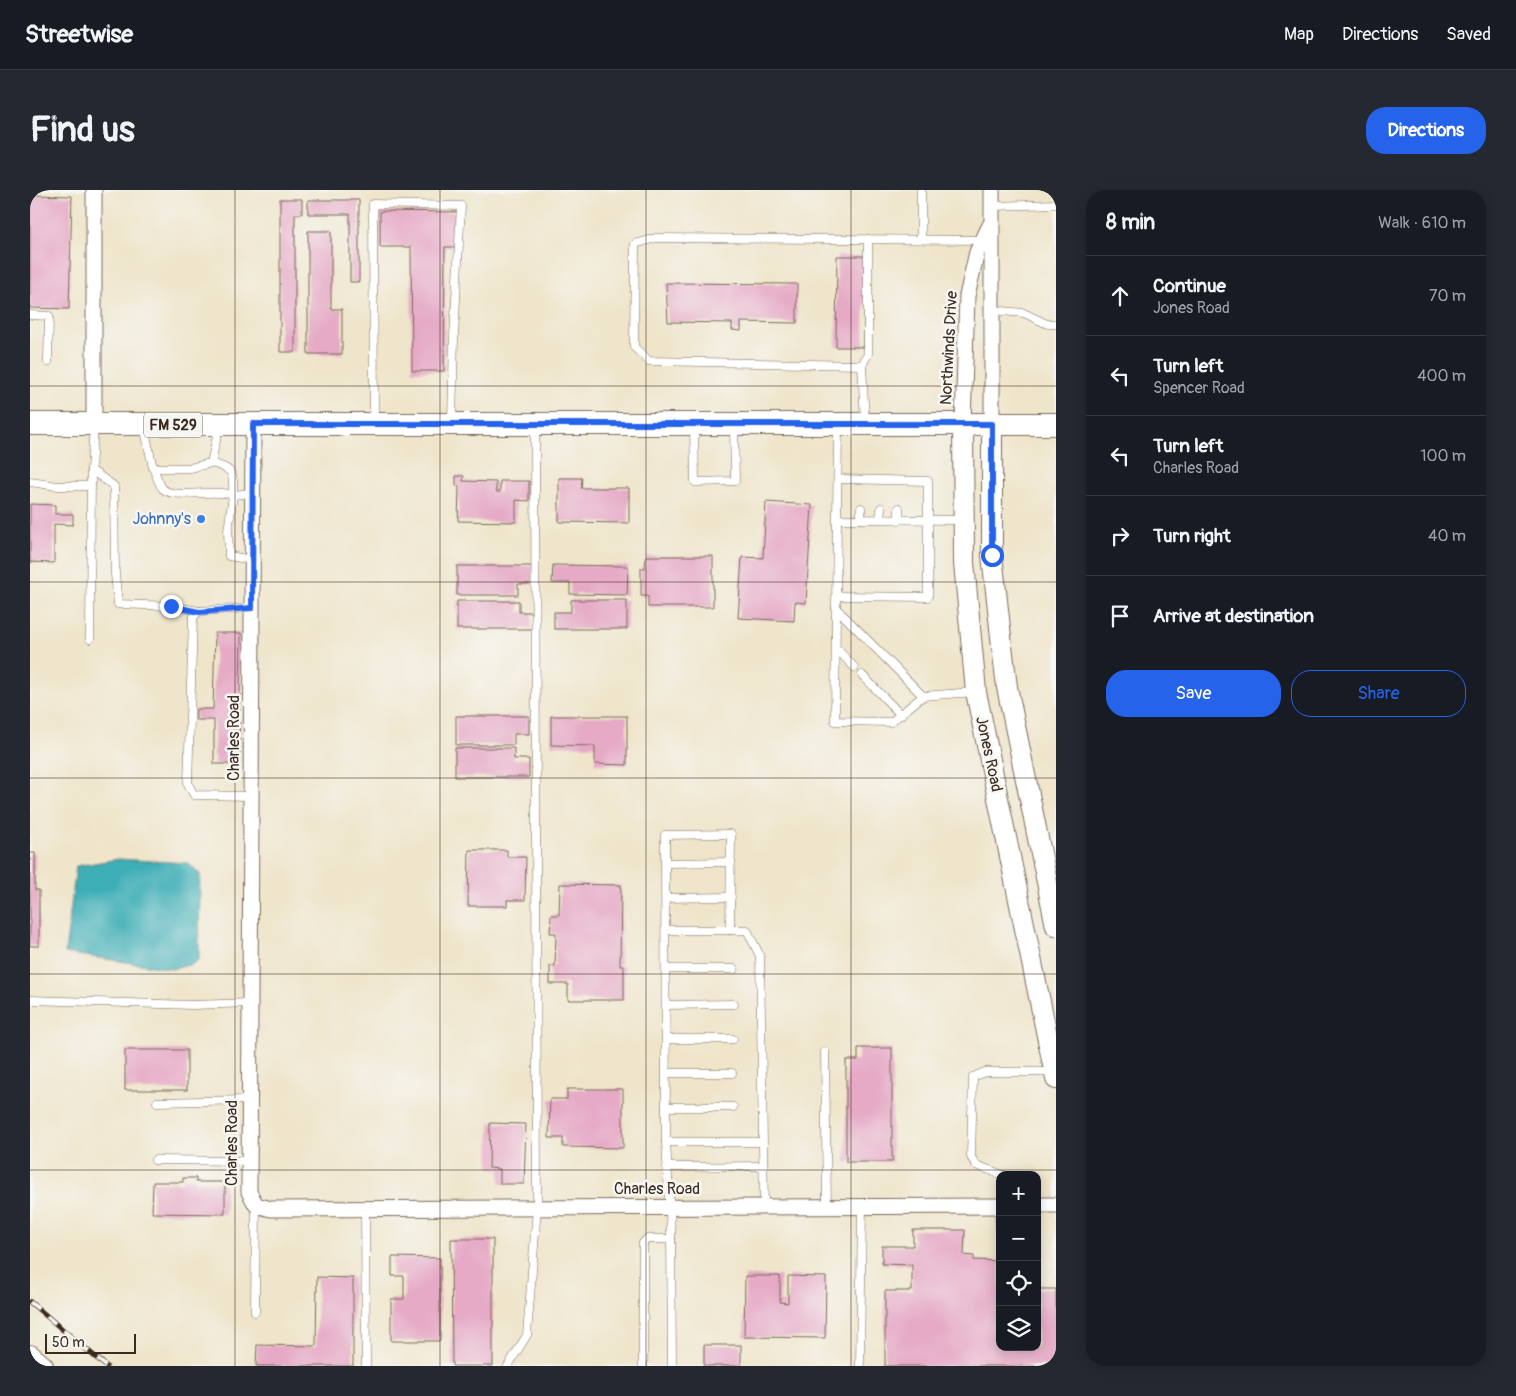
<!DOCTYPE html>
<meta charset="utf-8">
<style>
:root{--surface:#171b24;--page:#242831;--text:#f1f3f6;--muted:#9ea1a6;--line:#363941;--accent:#2563eb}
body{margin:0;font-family:Pangolin,sans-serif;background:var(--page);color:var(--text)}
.controls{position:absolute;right:15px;bottom:15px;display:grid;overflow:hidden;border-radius:10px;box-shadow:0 2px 12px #0003}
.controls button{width:45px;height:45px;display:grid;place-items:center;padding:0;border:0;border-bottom:1px solid var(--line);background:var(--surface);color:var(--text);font:25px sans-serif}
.scale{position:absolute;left:15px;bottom:12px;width:91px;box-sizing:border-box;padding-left:5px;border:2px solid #3b2a1e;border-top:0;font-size:14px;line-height:18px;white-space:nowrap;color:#3b2a1e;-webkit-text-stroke:4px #f6f6f2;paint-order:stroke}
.stop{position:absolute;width:15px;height:15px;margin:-11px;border:4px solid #2563eb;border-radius:50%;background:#fff}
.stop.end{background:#2563eb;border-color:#fff;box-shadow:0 1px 5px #0008}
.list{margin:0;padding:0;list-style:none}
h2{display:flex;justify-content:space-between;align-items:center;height:65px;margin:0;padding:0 20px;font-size:21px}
h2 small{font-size:16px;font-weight:400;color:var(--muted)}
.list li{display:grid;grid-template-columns:32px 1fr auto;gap:15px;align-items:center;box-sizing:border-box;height:80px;padding:0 20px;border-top:1px solid var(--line)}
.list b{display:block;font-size:19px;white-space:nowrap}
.list p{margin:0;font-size:16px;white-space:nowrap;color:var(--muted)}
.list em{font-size:16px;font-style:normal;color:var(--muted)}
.actions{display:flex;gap:10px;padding:15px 20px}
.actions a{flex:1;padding:11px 0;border:1px solid var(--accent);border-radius:20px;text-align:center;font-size:18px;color:var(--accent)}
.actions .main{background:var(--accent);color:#fff}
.icon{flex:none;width:28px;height:28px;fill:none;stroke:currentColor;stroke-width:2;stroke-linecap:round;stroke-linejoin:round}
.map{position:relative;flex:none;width:1026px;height:1176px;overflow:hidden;border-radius:20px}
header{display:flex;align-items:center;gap:30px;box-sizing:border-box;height:70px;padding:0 25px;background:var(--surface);border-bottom:1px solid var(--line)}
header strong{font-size:24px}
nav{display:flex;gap:28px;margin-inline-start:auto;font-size:18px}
.intro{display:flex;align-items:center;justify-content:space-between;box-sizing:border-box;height:120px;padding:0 30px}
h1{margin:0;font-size:35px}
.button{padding:12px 22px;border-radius:20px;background:var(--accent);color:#fff;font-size:18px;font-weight:700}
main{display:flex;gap:30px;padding:0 30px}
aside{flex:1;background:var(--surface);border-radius:20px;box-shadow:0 2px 12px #0003}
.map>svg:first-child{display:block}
.water{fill:#3daeb6;stroke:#3c6c6a}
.building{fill:#e6aac6}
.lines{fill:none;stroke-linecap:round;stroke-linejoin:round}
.lane-casing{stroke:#7a6b5b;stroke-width:9}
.street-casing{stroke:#7a6b5b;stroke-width:17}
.secondary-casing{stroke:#7a6b5b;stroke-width:22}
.primary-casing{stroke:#7a6b5b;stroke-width:24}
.lane{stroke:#fff;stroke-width:8}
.street{stroke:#fff;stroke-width:15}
.secondary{stroke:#fff;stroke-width:20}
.primary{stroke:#fff;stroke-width:22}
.rail-casing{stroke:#3b2a1e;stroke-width:5.5}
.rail{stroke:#f6f6f2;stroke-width:4;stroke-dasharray:11;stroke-linecap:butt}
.route{stroke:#2563eb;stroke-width:6}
.grid{fill:none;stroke:#3b2a1e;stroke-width:1;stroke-opacity:0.55}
.shop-dot{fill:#3f7fe0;stroke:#f6f6f2;stroke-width:2}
.labels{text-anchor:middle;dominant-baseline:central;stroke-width:5;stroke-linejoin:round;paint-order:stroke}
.shield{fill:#f6f6f2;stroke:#73675e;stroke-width:1}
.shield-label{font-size:15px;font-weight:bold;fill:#3b2a1e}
.street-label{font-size:16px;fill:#3b2a1e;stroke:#f6f6f2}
.shop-label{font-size:16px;fill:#366cbe;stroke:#f6f6f2;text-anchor:end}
</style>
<header>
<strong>Streetwise</strong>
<nav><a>Map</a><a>Directions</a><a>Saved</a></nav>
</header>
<div class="intro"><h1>Find us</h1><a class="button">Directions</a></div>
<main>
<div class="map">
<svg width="1026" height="1176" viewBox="0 0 1026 1176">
<rect width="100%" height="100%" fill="#f6f6f2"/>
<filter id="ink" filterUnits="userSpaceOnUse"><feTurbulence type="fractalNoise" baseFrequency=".02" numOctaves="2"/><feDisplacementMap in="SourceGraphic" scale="10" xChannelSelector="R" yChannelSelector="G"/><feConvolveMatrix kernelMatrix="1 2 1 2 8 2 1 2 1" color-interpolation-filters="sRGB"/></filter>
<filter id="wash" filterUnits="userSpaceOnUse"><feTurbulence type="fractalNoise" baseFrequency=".0096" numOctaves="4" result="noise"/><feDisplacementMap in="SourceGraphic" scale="20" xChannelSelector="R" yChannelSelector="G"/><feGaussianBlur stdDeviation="1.12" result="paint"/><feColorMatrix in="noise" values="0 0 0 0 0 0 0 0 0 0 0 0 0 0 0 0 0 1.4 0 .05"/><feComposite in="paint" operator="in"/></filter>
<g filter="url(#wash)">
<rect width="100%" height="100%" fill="#efe5cb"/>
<polygon class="water" points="88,669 158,673 170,684 169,769 163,774 142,779 35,763 46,676"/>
<g id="blocks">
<g class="building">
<polygon points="0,5 42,6 39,119 0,118"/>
<polygon points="250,9 272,9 272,24 265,24 265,162 250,162"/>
<polygon points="278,10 329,10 329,92 320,92 320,24 278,24"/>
<polygon points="350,21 428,22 428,57 415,57 414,181 382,181 381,57 350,57"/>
<polygon points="278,41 301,41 301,119 312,119 312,164 278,164"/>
<polygon points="807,66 835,66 834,157 806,157"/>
<polygon points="636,93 767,94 767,133 711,132 711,141 702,140 702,133 638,132"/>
<polygon points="426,286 434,286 433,291 466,292 466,302 470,302 470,291 499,291 499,311 486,310 486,332 428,331 429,296 426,296"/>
<polygon points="529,288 552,288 551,298 599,298 599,333 529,332"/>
<polygon points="736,312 782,315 776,413 765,412 764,431 708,428 712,367 733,368"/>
<polygon points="0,314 25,315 25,324 43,324 43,335 24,334 24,373 0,372"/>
<polygon points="616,366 683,366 683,417 618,417 618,406 611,406 611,378 615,378"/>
<polygon points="523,375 598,376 597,405 540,404 540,393 522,393"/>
<polygon points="427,376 503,376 503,394 488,394 488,405 427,405"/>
<polygon points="541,410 597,410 597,439 524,439 524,422 541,422"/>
<polygon points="427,411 489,411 489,422 502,422 502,439 427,439"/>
<polygon points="185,443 211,443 209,574 184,574 184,530 166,530 166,519 183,519"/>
<polygon points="426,526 499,526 499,544 484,544 484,555 426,555"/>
<polygon points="521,526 597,526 597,575 565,574 565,556 521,555"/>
<polygon points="425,558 484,558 484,569 499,569 499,587 425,587"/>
<polygon points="439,660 477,660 477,667 496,667 495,710 477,710 477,716 438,716"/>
<polygon points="0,663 5,663 5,700 9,700 9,756 0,756"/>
<polygon points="530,694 591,695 590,776 594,776 594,810 538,810 538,794 520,794 520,776 525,776 526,743 520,743 521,725 529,725"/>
<polygon points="828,858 862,858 862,972 816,972 816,870 828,870"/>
<rect x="95" y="860" width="62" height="40"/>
<polygon points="537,899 593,899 593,958 533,957 533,948 519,948 520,909 537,909"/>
<polygon points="460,933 496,934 494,994 470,994 470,979 459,978"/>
<polygon points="153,988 166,988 166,992 195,992 195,1024 122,1023 123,992 153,992"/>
<polygon points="883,1040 935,1040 934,1065 944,1066 944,1070 970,1071 970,1157 1007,1157 1007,1099 1026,1099 1026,1176 855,1176 855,1101 882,1101 882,1075 852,1074 852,1056 883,1056"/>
<polygon points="421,1049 463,1049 463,1176 422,1176"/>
<polygon points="362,1067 410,1068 410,1151 361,1151 361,1109 374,1109 374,1086 362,1086"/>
<polygon points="715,1086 750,1086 750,1112 758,1113 758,1086 796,1087 795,1148 714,1147"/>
<polygon points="287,1087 323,1088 323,1176 226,1176 227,1155 286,1156"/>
<rect x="674" y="1155" width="37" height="21"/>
</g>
</g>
</g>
<g filter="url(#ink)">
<use href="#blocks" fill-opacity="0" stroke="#7a6b5b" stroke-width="1"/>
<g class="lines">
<g class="lane-casing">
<g id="lane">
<polyline points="962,16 1026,14"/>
<polyline points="891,49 891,0"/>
<polyline points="961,120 994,123 1017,134 1026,134"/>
<polyline points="0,125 19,126 18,172"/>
<polyline points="832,175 838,164 838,49"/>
<polyline points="344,231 343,14 431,16 424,146 422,232"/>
<polyline points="835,232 832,175 619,171 604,157 605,54 626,48 954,50"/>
<polyline points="64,235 61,280 84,296 85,384 88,414 141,416 169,421"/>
<polyline points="114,236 123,278 160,278 181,273 189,237"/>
<polyline points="664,236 665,292 705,291 704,236"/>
<polyline points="808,237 806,418 893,506 944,502"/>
<path d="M123,278C126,284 129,295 133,299C146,310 184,298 203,305C204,282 203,279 181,273"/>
<polyline points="0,292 28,296 61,296"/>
<polyline points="808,329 933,330"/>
<polyline points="831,329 831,318"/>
<polyline points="850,329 851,318"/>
<polyline points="869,330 869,318"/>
<polyline points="222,370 199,366 198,341 203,305 222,303"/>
<polyline points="807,406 898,407 898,291 808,289"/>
<polyline points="806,418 805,531 861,532 893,506"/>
<polyline points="60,449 61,280"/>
<polyline points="806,458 824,477"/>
<polyline points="832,485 871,525"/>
<polyline points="221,606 164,605 158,594 163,428 169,421 222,418"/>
<polyline points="636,673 701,672"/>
<polyline points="636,708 701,707"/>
<polyline points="636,740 700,740"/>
<polyline points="636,779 704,779"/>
<polyline points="0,810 163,815 220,813"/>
<polyline points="636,815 704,814"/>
<polyline points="636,849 703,849"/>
<polyline points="795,862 797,1016"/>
<polyline points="636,883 702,883"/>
<polyline points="127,912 219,910"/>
<polyline points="636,917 703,917"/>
<polyline points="636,952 732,952"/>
<polyline points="125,970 219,971"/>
<polyline points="637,977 732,976"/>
<polyline points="973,985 946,975 941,967 943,887 955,882 1023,882"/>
<polyline points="969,1016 970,1060"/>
<polyline points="335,1018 336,1176"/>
<polyline points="225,1122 226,1015"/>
<polyline points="478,1176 497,1145 507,1018 505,236"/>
<polyline points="613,1176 613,1053 617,1049 641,1049"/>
<polyline points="642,1176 641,1041 636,952 635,645 701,644 700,740 717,740 730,766 734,1017"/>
<polyline points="830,1176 832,1016"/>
</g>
</g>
<g class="street-casing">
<g id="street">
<polyline points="933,234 937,106 947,62 960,35"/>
<polyline points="962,234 962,0"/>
<polyline points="64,235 64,0"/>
<polyline points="223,235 219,1002 226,1015 241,1019 970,1016"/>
<polyline points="1007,1015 1026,1015"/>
</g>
</g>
<g class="secondary-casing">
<g id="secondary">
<polyline points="933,234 934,373 946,502 1026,889"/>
<polyline points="962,234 962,365 972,456 977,497 1026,736"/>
<polyline points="0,1165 13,1176"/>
</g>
</g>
<g class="primary-casing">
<polyline id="primary" points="0,234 1026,234"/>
</g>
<use href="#lane" class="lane"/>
<use href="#street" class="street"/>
<use href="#secondary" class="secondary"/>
<use href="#primary" class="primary"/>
<g class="rail-casing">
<polyline id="rail" points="0,1112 76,1176"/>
</g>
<use href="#rail" class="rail"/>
</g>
</g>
<g class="lines" filter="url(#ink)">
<polyline class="route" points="141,416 169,422 222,418 223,234 962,234 962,365"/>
</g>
<path class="grid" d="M205,0V1176M410,0V1176M616,0V1176M821,0V1176M0,196H1026M0,392H1026M0,588H1026M0,784H1026M0,980H1026"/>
<circle class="shop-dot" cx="171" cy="329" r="5"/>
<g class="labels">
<rect class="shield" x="114" y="222.5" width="58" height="25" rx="4"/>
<g class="shield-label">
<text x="143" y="235">FM 529</text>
</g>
<g class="street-label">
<text transform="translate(919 158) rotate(-87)">Northwinds Drive</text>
<text transform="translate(204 548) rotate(-90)">Charles Road</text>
<text transform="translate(959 564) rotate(78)">Jones Road</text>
<text transform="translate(202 953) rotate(-90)">Charles Road</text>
<text x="627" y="999">Charles Road</text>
</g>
<g class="shop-label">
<text x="161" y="329">Johnny's</text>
</g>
</g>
</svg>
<div class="controls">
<button>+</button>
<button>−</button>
<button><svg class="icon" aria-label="locate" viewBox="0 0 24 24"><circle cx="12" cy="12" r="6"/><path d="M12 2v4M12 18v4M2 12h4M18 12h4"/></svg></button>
<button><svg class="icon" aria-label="layers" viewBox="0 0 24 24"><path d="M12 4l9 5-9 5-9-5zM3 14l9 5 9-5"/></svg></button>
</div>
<div class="scale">50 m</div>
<div class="stop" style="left:962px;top:365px"></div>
<div class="stop end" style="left:141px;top:416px"></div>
</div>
<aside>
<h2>8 min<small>Walk · 610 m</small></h2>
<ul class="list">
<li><svg class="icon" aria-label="ahead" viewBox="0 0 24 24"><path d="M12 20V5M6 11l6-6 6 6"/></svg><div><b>Continue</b><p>Jones Road</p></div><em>70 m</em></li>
<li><svg class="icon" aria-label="left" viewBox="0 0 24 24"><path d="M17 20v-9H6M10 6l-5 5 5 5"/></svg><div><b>Turn left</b><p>Spencer Road</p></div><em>400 m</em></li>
<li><svg class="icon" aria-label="left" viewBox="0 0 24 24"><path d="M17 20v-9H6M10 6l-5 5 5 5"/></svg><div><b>Turn left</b><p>Charles Road</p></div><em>100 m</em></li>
<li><svg class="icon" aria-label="right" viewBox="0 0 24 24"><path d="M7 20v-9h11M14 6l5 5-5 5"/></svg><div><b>Turn right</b></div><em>40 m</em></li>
<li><svg class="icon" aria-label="arrive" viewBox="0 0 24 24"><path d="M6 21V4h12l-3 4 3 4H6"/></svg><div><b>Arrive at destination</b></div></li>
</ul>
<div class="actions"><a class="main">Save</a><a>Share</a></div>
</aside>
</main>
